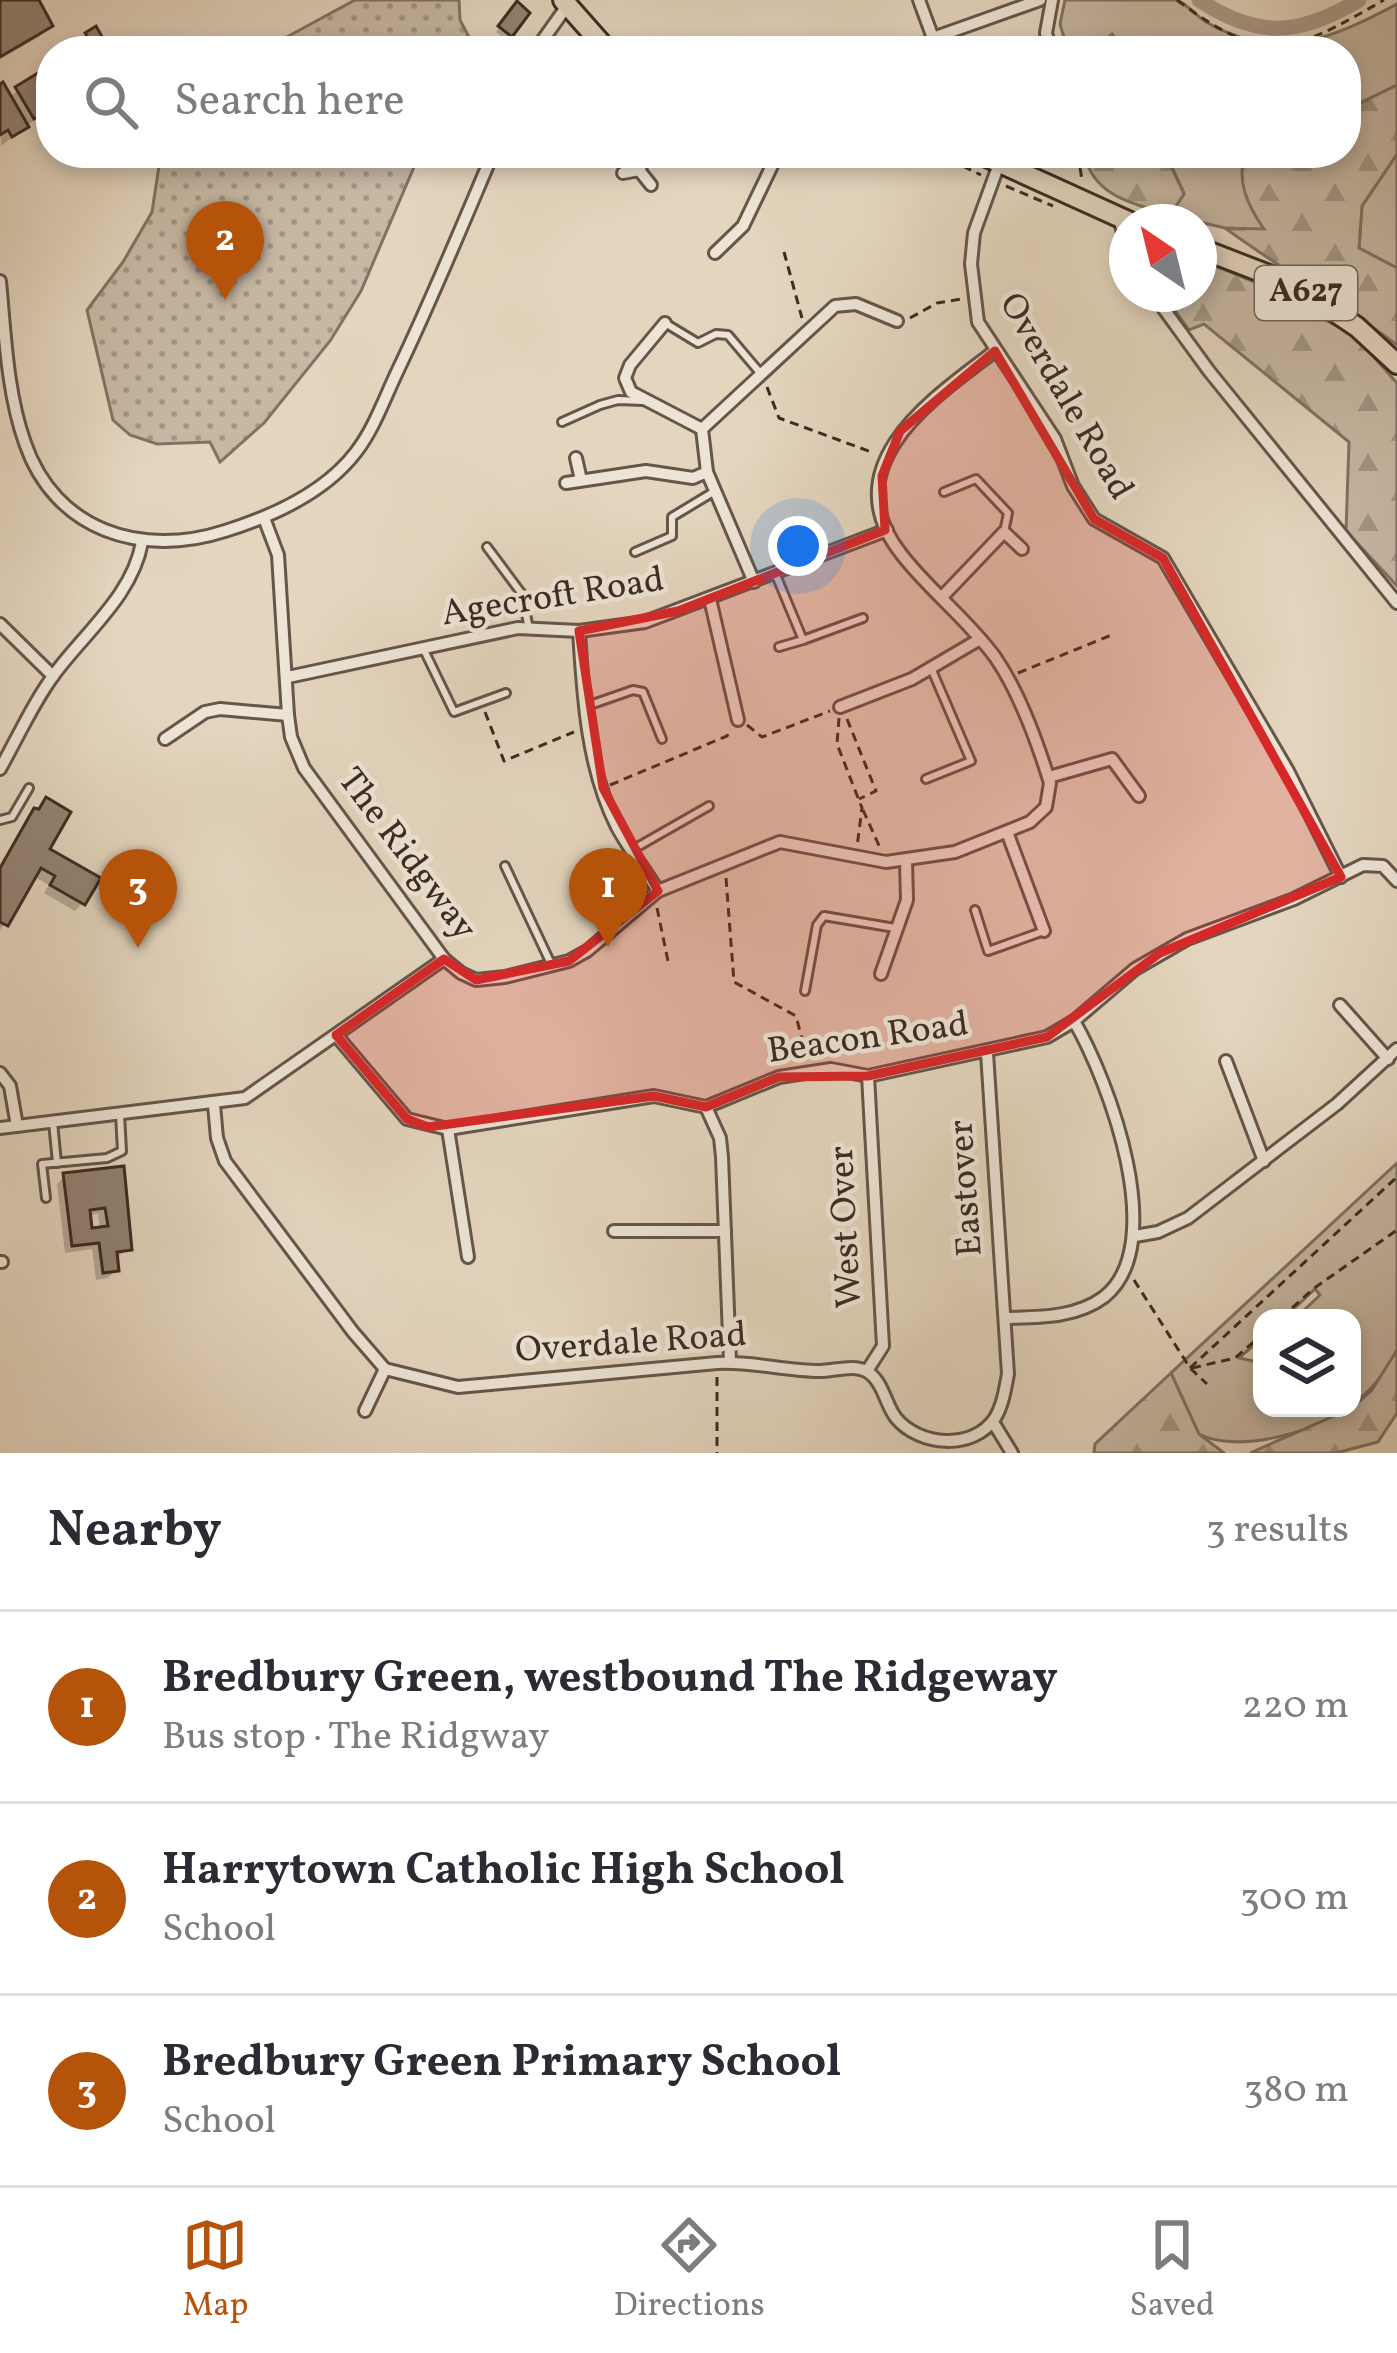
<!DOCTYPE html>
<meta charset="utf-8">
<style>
:root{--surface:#fff;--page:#f7f7f7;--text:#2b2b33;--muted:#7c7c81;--line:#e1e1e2;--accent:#b45309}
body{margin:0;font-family:Vollkorn,serif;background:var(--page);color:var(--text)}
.controls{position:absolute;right:36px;bottom:36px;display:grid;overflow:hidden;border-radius:24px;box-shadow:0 6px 18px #0003}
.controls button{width:108px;height:108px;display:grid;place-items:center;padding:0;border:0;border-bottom:3px solid var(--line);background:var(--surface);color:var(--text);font:60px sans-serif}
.compass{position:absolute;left:1109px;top:204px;width:108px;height:108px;border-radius:50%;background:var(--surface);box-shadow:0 6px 18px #0003;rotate:325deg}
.you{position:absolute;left:798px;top:546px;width:42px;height:42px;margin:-30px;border:9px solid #fff;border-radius:50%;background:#1a73e8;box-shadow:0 0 0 18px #1a73e833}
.badge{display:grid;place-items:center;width:78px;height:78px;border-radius:50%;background:var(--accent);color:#fff;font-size:39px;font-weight:700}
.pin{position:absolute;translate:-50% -99px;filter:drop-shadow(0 3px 6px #0008)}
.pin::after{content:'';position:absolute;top:63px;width:42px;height:36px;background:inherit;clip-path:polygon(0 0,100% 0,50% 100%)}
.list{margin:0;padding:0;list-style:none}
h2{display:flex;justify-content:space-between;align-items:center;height:156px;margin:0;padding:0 48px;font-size:51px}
h2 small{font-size:39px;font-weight:400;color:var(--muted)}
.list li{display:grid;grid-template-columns:78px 1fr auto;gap:36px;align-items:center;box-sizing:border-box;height:192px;padding:0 48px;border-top:3px solid var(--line)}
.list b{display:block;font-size:45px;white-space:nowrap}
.list p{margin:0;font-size:39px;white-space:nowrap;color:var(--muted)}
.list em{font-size:39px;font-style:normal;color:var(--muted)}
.icon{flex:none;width:66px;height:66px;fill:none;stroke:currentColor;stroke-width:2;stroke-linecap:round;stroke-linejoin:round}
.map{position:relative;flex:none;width:1397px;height:1453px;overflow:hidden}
.search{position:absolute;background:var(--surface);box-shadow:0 6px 18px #0003;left:36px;right:36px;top:36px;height:132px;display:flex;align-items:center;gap:30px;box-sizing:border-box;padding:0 42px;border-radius:48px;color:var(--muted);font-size:45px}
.sheet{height:732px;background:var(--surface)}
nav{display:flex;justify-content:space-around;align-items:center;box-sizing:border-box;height:168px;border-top:3px solid var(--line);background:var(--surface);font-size:33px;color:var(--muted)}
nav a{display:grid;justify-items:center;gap:6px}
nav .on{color:var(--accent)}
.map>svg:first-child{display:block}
.grass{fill:#c7b8a4;stroke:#817264;stroke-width:3}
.forest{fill:url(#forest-firs);stroke:#817264;stroke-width:3}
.park{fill:url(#park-dots);stroke:#817264;stroke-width:3}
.shadow{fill:#0003;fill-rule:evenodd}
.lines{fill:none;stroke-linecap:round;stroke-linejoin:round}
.canal{stroke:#ab9b8a;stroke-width:15}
.building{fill:#938374;stroke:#3b2b24;stroke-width:3;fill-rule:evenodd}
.lane-casing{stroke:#65564a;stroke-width:12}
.street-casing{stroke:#65564a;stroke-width:16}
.primary-casing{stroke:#3b2b24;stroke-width:24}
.path{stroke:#3b2b24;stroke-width:3;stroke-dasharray:9 6;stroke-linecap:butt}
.lane{stroke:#ede4d5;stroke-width:6}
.street{stroke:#ede4d5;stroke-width:10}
.primary{stroke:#e4d5be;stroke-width:18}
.marked{fill:#d62828;fill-opacity:0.2;stroke:#d62828;stroke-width:9;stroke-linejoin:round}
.labels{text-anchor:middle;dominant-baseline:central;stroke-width:9;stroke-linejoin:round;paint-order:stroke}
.shield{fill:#ede4d5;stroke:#706259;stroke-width:3}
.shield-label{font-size:33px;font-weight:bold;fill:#3b2b24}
.street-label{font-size:36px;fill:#3b2b24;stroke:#ede4d5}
</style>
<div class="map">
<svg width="1397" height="1453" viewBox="0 0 1397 1453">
<defs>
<pattern id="forest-firs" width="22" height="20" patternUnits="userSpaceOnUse" patternTransform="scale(3)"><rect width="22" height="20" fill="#c7b8a4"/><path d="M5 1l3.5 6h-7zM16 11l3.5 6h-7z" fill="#a39685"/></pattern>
<pattern id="park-dots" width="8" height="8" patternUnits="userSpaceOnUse" patternTransform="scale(3)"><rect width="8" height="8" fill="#c7b8a4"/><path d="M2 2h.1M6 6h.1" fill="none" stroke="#a39685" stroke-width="1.8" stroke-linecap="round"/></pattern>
</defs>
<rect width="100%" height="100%" fill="#e4d5be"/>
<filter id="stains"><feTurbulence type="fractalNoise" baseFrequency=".00167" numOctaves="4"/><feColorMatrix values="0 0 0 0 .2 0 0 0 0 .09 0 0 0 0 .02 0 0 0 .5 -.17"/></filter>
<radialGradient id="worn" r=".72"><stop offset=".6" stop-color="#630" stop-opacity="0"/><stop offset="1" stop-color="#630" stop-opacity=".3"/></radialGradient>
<g class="grass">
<path d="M1065,0C1088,0 1158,0 1176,0C1187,3 1196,16 1206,22C1277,63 1331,39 1397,4V85L1346,110V51H1128L1112,34L1093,51H1068L1060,24Z"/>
<polygon points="1165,153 1245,153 1242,164 1265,230 1225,228 1170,215 1184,193"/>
<polygon points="1397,154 1397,268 1359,248 1362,206"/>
<path d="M1397,1163V1350C1386,1373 1372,1390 1352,1405V1318H1296L1320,1295L1315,1289L1284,1318H1262V1338L1239,1358L1262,1363V1408H1348C1312,1434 1235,1453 1199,1434C1186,1419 1179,1392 1171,1373Z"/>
</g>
<g class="forest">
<path d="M1397,85V154L1362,206L1359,248L1397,268V345C1341,303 1281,269 1225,228L1264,229C1248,206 1236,182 1245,153H1346V110Z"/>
<path d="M1084,153H1165L1184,194L1170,215C1133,203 1093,197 1084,153Z"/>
<polygon points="1199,259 1267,287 1356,337 1397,383 1397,586 1346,531 1349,442 1204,324 1189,330 1163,294 1199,294"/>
<polygon points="1397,1350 1397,1413 1378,1442 1336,1453 1250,1453 1352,1408 1372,1390"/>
<polygon points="1171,1373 1199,1434 1224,1453 1094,1453 1095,1444"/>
</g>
<g class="park">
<polygon points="355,0 459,0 460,20 470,39 464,51 261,51"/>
<polygon points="161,153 190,153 194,159 207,153 420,153 361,291 330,341 264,423 220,462 210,442 157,444 130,435 113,420 87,310 123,262 152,212"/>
</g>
<g class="shadow">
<polygon points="0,0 36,0 50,25 39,37 0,59"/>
<polygon points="512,10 510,35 505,39 496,32"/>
<polygon points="87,35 107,51 79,51 76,46"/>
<polygon points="51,69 51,107 1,146 0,88 9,97"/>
<polygon points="46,801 46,850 83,903 75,911 44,893 49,885 33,876 0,930 0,867 27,819"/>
<path d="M122,1169L129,1249L115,1258L116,1270L108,1278L96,1280L92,1249L65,1253L57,1184L65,1176ZM98,1214L100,1230L90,1231L88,1215Z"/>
</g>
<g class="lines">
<path class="canal" d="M1199,0C1258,39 1299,36 1359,0"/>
</g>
<g class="building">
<polygon points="0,0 39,0 53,26 0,57"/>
<polygon points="517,1 530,13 512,37 498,26"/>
<polygon points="96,26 110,51 77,51 91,43 85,33"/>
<polygon points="38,73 51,94 51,109 34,119 15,87"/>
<polygon points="3,82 29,127 12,137 8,130 0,135 0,84"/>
<polygon points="46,797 71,812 50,849 101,878 85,905 50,885 55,876 41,868 8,926 0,922 0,868 34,808 39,809"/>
<path d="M124,1166L132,1250L117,1252L119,1271L103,1273L99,1243L72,1246L63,1173ZM105,1208L108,1226L92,1228L90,1210Z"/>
</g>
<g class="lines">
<g class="lane-casing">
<g id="lane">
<polyline points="665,323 698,343 716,334 728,335 761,374"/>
<polyline points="562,422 600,405 618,400 643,401"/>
<polyline points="944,492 976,479 1008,513 1004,532"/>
<polyline points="487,547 522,594 529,629"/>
<polyline points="635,552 672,536 672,517 715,491"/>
<polyline points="776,575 803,640 863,618"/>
<polyline points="779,647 803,640"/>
<polyline points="423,648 454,712 506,693"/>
<polyline points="587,706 633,690 643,692 662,739"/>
<polyline points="926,779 971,761 931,668"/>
<polyline points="0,820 12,817 29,788"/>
<polyline points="632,850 709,806"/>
<polyline points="505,866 552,966"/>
<polyline points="975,910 988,951 1044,931"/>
<polyline points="805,991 817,925 824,916 895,928"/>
<polyline points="53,1122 57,1163"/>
<polyline points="46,1198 42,1164 107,1158 122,1151 120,1114"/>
</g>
</g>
<g class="street-casing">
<g id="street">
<polyline points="919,0 933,38"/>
<polyline points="535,51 567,6"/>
<polyline points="916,51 933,38 1040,0"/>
<polyline points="1051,51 1046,33 1052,0"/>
<polyline points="999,164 974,233 971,264 978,322 1055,439 1073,486 1094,519 1163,558 1288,771 1341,877"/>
<polyline points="639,170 647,153"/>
<polyline points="623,173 639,170 651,185"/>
<polyline points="1119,217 1127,249"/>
<polyline points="715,253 743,226 778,153"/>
<path d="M0,281C5,333 7,393 25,443C55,531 142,558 225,531C273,516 325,493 356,452C374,429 385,397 398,370C432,299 462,226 493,153"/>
<polyline points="1153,294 1209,371 1397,603"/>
<polyline points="665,323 630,365 625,378 631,392 702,429"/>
<polyline points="576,458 581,480"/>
<polyline points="566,483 646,471 693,478 707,472"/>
<path d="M264,518L278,555L288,715L291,737L304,768L444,959L461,973L476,980L505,977L569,961L587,951L658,891L780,842L886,862L955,852L1030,822L1046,807L1050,783C1037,741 1020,693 995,657C968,620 930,591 902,555C831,466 933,398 995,351"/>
<polyline points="754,582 707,472 702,429 835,306 856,304 897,321"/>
<polyline points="942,597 1004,532 1022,549"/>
<polyline points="710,599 738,720"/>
<polyline points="0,624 53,676"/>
<path d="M579,631C583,696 587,768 617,827C629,849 645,870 658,891"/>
<polyline points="288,677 518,628 579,631 645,622 887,530"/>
<polyline points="840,707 912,679 980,639"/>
<polyline points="165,739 205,712 220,709 288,715"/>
<path d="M0,769C18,737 34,701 56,672C87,631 133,594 142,542"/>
<polyline points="1049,777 1112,759 1139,796"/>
<polyline points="1007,832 1044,931"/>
<polyline points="881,974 907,900 906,861"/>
<polyline points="1340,1005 1388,1059"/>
<polyline points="336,1035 407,1119 448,1129 654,1096 706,1107 779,1077 831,1069 868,1076 1047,1037 1074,1021 1135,969 1187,939 1294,899 1363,865 1383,866 1397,881"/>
<polyline points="1226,1061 1264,1161"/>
<polyline points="0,1073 10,1086 17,1126"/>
<path d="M214,1105L217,1138L225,1161L353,1332L385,1369L458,1387L717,1363C752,1361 785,1371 820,1371C834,1371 853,1364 866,1371C883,1380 885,1404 896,1418C919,1446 973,1451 995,1418C1003,1405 1005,1389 1008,1374L987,1053"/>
<polyline points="706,1107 720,1138 722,1157 730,1362"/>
<polyline points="0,1128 245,1098 444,959"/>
<polyline points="448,1129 468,1257"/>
<polyline points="614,1231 725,1231"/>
<polyline points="1135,1236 1158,1232 1188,1218 1337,1104 1397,1049"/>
<polyline points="0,1262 2,1262"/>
<path d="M1006,1318C1039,1317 1076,1318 1104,1297C1170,1245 1109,1081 1074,1021"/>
<polyline points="867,1371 883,1346 868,1076"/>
<polyline points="365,1411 385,1369"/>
<polyline points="993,1422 1012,1453"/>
</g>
</g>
<g class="primary-casing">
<g id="primary">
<polyline points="563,0 608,51"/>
<polyline points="978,153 1130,222"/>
<polyline points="1199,248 1295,285 1357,327 1397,364"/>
</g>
</g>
<g class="path">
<path d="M1177,0C1267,68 1293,52 1384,0"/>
<polyline points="936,153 981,175"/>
<polyline points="1078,153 1082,181"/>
<polyline points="1006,186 1053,206"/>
<polyline points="784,252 802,318"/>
<polyline points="910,318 937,303 962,299"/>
<polyline points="767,387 779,418 874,453"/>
<polyline points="1018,673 1114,634"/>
<polyline points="485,712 504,761 574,732"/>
<polyline points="839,718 837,744 862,808 857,847"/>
<polyline points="847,719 876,791 859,799"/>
<polyline points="747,725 762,737 830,711"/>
<polyline points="610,785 727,736 731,729"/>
<polyline points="863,810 881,850"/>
<polyline points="726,878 734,982 796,1016 807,1058"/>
<polyline points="657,908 668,961"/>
<polyline points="597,925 576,871 617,848"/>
<polyline points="1134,1280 1190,1368 1207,1384"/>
<polyline points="1281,1318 1313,1289 1397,1230"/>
<polyline points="1190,1368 1397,1177"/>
<polyline points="1192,1368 1235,1358 1262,1335"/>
<polyline points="717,1377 717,1453"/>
</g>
<use href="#lane" class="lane"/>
<use href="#street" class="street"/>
<use href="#primary" class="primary"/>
</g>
<path class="marked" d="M995,351L1094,519L1163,558L1341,877L1160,953L1047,1037L868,1076L779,1077L706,1107L654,1096L428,1127L407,1119L336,1035L444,959L476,980L569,961L658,891L603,788L579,631L678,611L885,530L882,476L900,431Z"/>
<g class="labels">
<rect class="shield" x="1255" y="266" width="102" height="54" rx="9"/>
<g class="shield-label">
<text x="1306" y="293">A627</text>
</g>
<g class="street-label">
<text transform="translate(1065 397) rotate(60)">Overdale Road</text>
<text transform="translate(553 598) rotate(-9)">Agecroft Road</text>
<text transform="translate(406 855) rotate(53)">The Ridgway</text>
<text transform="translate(868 1039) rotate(-8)">Beacon Road</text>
<text transform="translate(967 1188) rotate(-94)">Eastover</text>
<text transform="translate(847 1227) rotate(-93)">West Over</text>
<text transform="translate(631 1344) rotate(-4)">Overdale Road</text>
</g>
</g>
<rect width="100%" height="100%" filter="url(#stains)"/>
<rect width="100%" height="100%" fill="url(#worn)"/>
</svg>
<div class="controls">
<button><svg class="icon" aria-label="layers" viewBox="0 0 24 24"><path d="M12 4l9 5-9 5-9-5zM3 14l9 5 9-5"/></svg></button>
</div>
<svg class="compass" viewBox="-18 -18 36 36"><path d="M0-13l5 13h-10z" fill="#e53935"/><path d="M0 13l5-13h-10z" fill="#7c7c81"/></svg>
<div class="you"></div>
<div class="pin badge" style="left:608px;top:947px">1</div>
<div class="pin badge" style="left:225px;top:300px">2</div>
<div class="pin badge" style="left:138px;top:948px">3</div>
<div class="search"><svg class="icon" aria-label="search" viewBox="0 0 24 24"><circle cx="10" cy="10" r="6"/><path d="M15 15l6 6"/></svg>Search here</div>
</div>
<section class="sheet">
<h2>Nearby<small>3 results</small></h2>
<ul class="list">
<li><span class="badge">1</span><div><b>Bredbury Green, westbound The Ridgeway</b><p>Bus stop · The Ridgway</p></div><em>220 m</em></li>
<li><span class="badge">2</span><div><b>Harrytown Catholic High School</b><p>School</p></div><em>300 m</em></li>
<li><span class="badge">3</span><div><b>Bredbury Green Primary School</b><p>School</p></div><em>380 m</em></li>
</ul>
</section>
<nav>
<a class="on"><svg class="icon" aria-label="map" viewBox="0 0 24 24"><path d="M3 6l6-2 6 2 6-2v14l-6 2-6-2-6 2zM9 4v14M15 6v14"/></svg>Map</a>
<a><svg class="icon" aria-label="directions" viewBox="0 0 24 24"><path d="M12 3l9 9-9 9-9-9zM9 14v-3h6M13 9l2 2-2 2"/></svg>Directions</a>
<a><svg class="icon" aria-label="saved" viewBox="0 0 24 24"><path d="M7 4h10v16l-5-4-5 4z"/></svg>Saved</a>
</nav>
